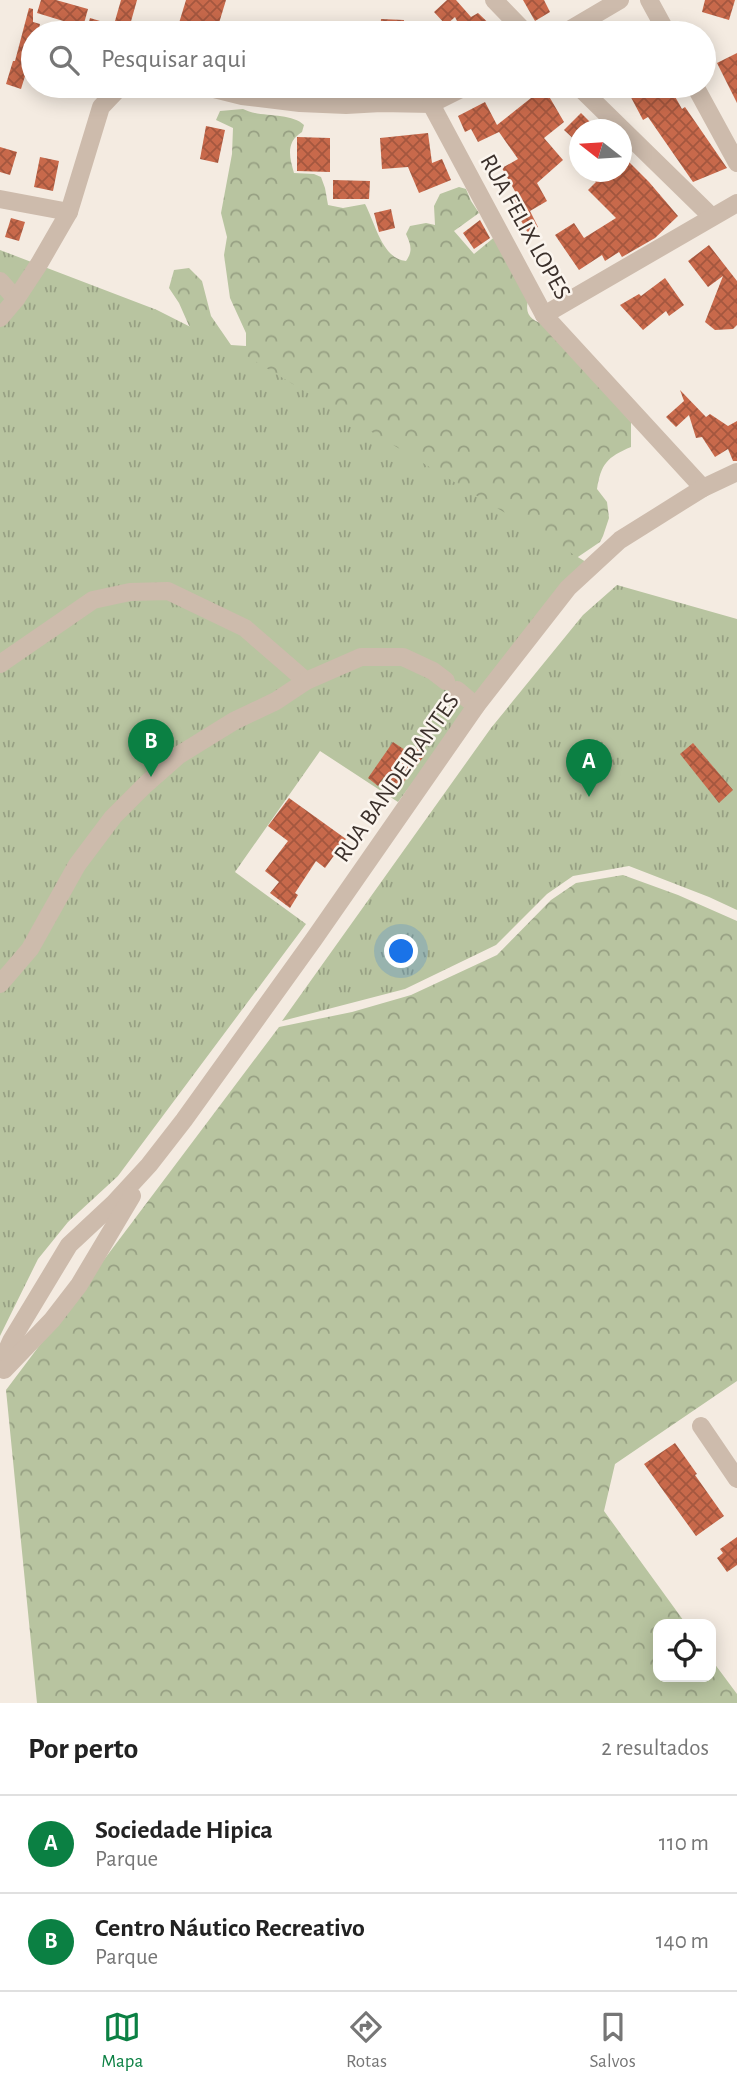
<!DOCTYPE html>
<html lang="pt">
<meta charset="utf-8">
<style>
:root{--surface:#fff;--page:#f6f6f6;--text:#222;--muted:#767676;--line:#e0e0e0;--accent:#0b8043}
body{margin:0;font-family:"Alegreya Sans",sans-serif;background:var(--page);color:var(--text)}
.controls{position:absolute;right:21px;bottom:21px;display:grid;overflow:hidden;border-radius:14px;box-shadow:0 4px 18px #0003}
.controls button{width:63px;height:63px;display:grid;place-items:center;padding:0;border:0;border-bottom:2px solid var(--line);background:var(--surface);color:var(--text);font:35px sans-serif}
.compass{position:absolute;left:569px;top:119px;width:63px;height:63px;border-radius:50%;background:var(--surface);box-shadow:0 4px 18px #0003;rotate:287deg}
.you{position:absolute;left:402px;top:952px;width:24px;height:24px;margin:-18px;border:5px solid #fff;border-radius:50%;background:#1a73e8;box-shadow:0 0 0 10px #1a73e833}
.badge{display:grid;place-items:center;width:46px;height:46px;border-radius:50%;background:var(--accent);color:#fff;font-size:23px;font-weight:700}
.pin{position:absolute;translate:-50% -58px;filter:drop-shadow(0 2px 4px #0008)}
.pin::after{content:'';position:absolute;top:37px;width:24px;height:21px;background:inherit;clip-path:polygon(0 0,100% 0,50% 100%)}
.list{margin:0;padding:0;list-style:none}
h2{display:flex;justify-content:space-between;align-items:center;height:91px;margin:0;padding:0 28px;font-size:30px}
h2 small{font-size:23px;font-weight:400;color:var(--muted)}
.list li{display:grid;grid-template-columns:46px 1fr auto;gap:21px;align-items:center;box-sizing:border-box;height:98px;padding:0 28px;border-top:2px solid var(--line)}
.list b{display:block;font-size:26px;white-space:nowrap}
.list p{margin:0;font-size:23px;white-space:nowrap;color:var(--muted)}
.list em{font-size:23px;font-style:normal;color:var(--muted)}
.icon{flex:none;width:38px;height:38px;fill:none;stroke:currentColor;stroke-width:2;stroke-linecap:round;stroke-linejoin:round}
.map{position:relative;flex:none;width:737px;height:1703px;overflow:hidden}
.search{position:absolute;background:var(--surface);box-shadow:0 4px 18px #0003;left:21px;right:21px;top:21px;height:77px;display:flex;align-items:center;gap:18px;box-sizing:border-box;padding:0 24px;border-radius:38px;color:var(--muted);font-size:26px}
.sheet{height:287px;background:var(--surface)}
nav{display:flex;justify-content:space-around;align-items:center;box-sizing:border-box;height:98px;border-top:2px solid var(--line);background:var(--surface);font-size:19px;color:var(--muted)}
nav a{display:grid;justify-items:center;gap:4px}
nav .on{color:var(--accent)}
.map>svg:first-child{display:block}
.forest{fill:url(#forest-crowns)}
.park{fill:url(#park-tufts)}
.building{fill:url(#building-cross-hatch)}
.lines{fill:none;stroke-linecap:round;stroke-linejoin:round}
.minor{stroke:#cdbbac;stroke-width:18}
.labels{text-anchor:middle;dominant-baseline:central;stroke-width:5;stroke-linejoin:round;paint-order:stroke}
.street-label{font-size:24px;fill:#3b302b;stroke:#fbf5ee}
</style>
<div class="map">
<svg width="737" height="1703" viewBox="0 0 737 1703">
<defs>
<pattern id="forest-crowns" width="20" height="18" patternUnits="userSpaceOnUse" patternTransform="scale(1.75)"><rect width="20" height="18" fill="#b8c4a0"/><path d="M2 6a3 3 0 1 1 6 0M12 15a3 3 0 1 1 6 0" fill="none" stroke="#97a083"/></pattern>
<pattern id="park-tufts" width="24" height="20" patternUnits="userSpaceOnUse" patternTransform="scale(1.75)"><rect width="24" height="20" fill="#b8c4a0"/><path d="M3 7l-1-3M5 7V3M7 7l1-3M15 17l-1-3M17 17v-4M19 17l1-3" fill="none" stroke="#97a083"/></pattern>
<pattern id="building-cross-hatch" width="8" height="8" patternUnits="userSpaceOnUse" patternTransform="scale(1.75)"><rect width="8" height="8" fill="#c8694b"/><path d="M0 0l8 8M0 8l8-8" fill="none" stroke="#a4573f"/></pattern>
</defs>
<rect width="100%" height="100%" fill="#f4ebe1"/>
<g class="forest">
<path d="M243,109C260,118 291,112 304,125L302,132C286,142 289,156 294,173L314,174L321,177L325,188L328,205L343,208L365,204C375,222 382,259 406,261C413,251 411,245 406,234L410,226L426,223L435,225L434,206L440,194L459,187L466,189L471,201L479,213L454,231L474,254L497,235L529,298C523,315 532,321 546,325L631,422V447C607,457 601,464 597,489L607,502L609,518L603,536L600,542L572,561L194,337L179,303L169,288L174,270L189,268L202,281L211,316L231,345L246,346V333L230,298L224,255L227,237L221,213L232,154L233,128L216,120L220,111Z"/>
<polygon points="623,875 678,895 737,921 737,1381 615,1464 604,1511 686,1624 658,1624 658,1677 711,1677 711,1659 737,1694 737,1703 37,1703 6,1390 279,1027 352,1012 411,995 497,955 551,900 576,883"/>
</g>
<g class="park">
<polygon points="0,250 157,310 240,352 586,562 528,630 398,802 320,751 235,872 306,924 118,1176 68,1222 38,1259 0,1336"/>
<polygon points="617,585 737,619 737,910 709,897 629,866 573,876 547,894 496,945 405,989 282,1021 491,728 583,615"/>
</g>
<g class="building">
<polygon points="41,0 56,0 88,9 83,27 37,13"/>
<polygon points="121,0 137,0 130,25 115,21"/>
<polygon points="186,0 226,0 216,33 176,33"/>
<polygon points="447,0 456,0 471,17 478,13 499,33 463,33 455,17 446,25 434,12"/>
<polygon points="523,0 544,0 550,12 535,21"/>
<polygon points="705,0 735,0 729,20 702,12"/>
<polygon points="29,8 33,9 33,22 40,24 38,33 33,33 33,50 21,89 6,84 13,61 15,61"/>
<polygon points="90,18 130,30 130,33 86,33"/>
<polygon points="381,19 404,20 403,33 380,33"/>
<polygon points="737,53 737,103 717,63"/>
<polygon points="532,86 543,86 564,122 544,138 563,160 537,183 547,201 530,211 538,227 528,233 509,199 517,195 502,168 518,159 499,132 478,142 471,129 465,132 458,116 485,102 497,125 531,98 526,89"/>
<polygon points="625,86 669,86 682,109 685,107 727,168 693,182 648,117 643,120"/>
<polygon points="581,113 598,130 579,130 579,144 564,130"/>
<polygon points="206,126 225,130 218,163 200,159"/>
<polygon points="428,133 432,163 442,159 451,180 419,193 408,167 382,169 380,138"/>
<polygon points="297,137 330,138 330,172 297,171"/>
<polygon points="0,147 17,152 10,175 0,172"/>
<polygon points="621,154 649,182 678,216 655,238 622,257 619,252 605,261 602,255 579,270 555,235 574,223 584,238 616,218 588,190 596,182 586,172 621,172"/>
<polygon points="40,157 59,161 53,191 34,187"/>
<polygon points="333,180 370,181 369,199 333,199"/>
<polygon points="391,209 395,228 379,232 374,213"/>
<polygon points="11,218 25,222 19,241 5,237"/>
<polygon points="480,220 490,238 474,249 463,233"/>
<polygon points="709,245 737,281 737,325 733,329 715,330 705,322 723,276 708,287 688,261"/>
<polygon points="665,278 684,305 669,316 666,311 643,330 620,305 639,294 641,296"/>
<polygon points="680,390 706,417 710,414 728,426 737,421 737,461 733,461 728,449 715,457 702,437 696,438 689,415 676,427 666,417 684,401"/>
<polygon points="393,742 408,752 413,746 425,755 399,788 384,777 378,786 368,778"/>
<polygon points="693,743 733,790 719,803 680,754"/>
<polygon points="289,798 346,839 325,868 316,861 295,893 298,895 290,908 270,893 279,882 265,871 288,841 268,826"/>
<polygon points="675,1443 697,1474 695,1475 724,1516 696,1536 644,1464"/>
<polygon points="737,1537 737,1565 727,1572 717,1558 723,1553 720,1549"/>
</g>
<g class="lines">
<g class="minor">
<polyline points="494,0 526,33"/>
<polyline points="649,0 667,33"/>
<polyline points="564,33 620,0"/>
<polyline points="202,86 242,96 300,103 346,105 381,103 431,104 467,86"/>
<polyline points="578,86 711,216"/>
<polyline points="695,86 737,163"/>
<polyline points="431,104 544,315 703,488"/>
<polyline points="0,199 69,212"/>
<polyline points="0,281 16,299"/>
<polyline points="544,315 737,203"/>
<polyline points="0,318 16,299 39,264 69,212 101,107 119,88 125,86"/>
<polyline points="0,664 93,600 130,592 168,591 245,628 306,681"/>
<polyline points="457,690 476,706"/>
<polyline points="0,984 30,949 77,865 113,817 145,785 179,755 234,721 276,701 306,681 361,657 403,657 433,671 446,681"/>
<polyline points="0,1365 11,1341 69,1245 114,1203 149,1165 184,1120 314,939 476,706 568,588 620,540 703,488 737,472"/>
<polyline points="4,1370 52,1320 79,1285 132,1196"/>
<polyline points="701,1426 737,1479"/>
</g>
</g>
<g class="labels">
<g class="street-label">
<text transform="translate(525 227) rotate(61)">RUA FELIX LOPES</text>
<text transform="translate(397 778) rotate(-55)">RUA BANDEIRANTES</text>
</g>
</g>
</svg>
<div class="controls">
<button><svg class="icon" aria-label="locate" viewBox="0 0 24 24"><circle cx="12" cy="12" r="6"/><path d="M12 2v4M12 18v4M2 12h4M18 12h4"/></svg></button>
</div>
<svg class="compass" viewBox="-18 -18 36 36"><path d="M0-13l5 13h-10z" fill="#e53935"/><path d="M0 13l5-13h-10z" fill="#767676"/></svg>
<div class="you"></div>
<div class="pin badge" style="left:589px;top:797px">A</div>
<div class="pin badge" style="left:151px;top:777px">B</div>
<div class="search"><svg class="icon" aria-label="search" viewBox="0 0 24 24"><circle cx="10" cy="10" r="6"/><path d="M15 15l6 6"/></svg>Pesquisar aqui</div>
</div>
<section class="sheet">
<h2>Por perto<small>2 resultados</small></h2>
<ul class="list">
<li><span class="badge">A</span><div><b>Sociedade Hipica</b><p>Parque</p></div><em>110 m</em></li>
<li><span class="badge">B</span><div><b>Centro Náutico Recreativo</b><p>Parque</p></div><em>140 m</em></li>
</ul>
</section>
<nav>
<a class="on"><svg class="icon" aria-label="map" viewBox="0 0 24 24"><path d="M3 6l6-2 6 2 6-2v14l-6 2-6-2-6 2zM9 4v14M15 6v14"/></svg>Mapa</a>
<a><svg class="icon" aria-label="directions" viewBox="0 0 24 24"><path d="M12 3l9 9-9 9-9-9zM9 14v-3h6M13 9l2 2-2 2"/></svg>Rotas</a>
<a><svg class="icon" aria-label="saved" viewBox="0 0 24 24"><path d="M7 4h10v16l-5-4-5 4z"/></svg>Salvos</a>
</nav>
